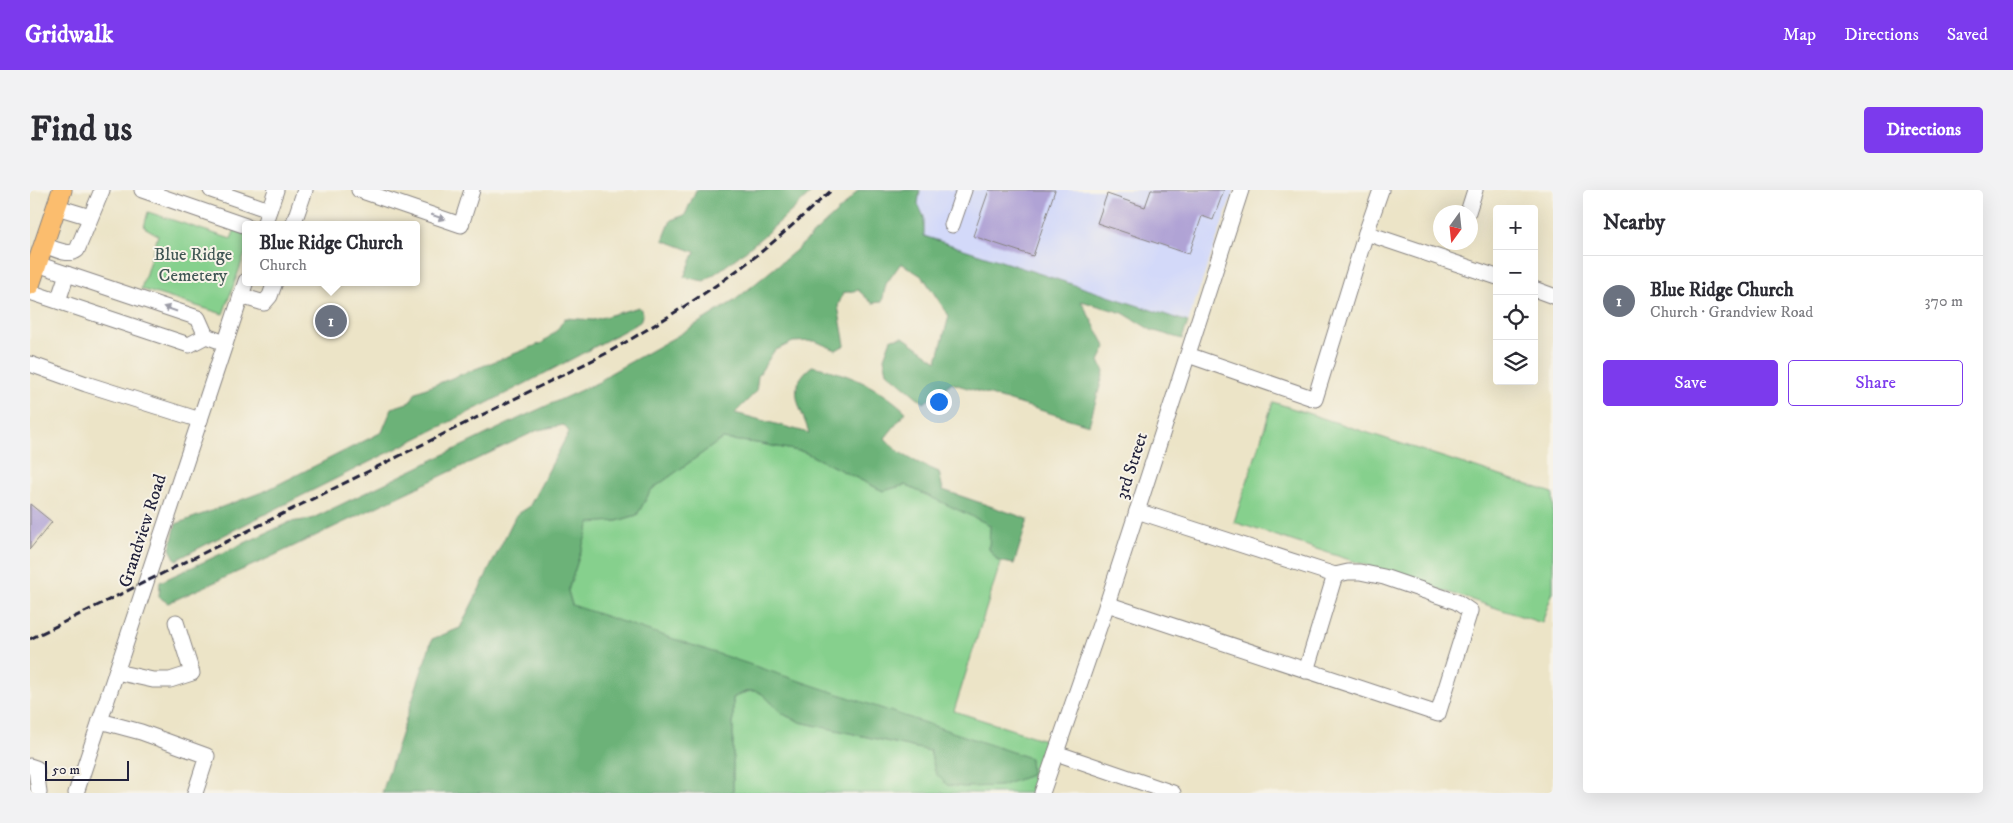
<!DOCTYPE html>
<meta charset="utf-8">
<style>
:root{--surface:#fff;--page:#f2f2f3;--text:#2b2b33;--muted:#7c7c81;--line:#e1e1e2;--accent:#7c3aed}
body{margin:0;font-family:"IM FELL DW Pica",serif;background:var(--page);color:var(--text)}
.controls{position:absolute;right:15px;top:15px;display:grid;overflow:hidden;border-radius:5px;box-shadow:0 5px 20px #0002}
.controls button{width:45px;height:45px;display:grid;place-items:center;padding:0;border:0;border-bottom:1px solid var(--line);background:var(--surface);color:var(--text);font:25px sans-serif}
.compass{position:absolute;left:1403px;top:15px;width:45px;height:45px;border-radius:50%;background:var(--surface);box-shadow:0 5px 20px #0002;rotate:195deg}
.scale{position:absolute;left:15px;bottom:12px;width:84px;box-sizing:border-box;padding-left:5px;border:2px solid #22223b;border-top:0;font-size:14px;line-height:18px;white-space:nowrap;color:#22223b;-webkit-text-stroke:4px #f7f3e8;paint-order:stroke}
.you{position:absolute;left:908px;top:211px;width:18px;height:18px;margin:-12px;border:4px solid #fff;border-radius:50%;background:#1a73e8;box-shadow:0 0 0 8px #1a73e833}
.badge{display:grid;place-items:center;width:32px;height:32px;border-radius:50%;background:var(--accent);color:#fff;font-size:16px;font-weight:700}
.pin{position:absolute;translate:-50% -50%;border:2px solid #fff;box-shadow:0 1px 5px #0006}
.popup{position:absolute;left:212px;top:31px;width:178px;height:65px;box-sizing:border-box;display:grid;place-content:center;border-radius:5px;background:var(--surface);filter:drop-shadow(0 1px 4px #0005);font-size:16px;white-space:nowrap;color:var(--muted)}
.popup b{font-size:19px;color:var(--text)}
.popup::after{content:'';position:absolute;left:50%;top:100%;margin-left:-10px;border:10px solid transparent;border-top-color:var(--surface)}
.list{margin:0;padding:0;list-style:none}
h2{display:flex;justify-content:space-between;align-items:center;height:65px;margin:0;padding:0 20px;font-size:21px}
h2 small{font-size:16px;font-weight:400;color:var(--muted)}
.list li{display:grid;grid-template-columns:32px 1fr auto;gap:15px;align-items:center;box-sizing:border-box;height:90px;padding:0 20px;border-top:1px solid var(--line)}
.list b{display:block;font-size:19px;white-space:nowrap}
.list p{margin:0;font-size:16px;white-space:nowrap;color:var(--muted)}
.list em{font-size:16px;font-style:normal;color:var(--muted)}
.actions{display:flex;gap:10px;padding:15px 20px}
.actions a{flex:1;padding:11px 0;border:1px solid var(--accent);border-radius:5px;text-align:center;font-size:18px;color:var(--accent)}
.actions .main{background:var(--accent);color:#fff}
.icon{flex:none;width:28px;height:28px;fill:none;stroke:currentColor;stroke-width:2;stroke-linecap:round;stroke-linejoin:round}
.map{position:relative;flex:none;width:1523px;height:603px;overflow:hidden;border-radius:5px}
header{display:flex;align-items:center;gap:30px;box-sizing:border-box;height:70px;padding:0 25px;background:var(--accent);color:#fff}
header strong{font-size:24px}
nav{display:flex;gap:28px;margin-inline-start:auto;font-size:18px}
.intro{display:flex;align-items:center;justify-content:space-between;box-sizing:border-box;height:120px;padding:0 30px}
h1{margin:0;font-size:35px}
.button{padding:12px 22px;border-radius:5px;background:var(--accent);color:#fff;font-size:18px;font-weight:700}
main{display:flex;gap:30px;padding:0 30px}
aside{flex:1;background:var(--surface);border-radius:5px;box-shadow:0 5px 20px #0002}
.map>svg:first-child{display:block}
.built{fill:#d3d9f9}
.green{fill:#86d08d;stroke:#547964}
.forest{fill:#6cb278;stroke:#476a5a}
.building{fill:#b0a3d5}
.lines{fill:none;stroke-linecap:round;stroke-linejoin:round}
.minor-casing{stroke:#878381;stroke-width:17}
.major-casing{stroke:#878381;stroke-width:21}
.minor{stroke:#fff;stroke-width:15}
.major{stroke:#fbbd6e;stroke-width:19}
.rail{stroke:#22223b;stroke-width:3;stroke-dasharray:8 4;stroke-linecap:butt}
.oneway{fill:#9c9ca7}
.labels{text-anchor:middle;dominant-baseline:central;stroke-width:4;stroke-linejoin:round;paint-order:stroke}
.park-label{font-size:18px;fill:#405654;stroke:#f7f3e8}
.street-label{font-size:18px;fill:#22223b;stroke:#f7f3e8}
</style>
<header>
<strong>Gridwalk</strong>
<nav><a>Map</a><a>Directions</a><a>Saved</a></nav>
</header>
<div class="intro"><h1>Find us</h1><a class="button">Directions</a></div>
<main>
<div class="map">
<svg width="1523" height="603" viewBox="0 0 1523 603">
<rect width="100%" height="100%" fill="#f7f3e8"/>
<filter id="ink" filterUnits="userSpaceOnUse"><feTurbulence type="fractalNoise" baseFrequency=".02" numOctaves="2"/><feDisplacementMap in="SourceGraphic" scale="10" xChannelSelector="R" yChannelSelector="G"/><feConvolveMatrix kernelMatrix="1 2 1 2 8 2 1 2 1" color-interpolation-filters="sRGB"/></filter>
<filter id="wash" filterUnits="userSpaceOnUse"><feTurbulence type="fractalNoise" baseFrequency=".0096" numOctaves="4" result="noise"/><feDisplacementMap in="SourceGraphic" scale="20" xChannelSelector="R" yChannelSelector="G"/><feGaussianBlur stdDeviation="1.12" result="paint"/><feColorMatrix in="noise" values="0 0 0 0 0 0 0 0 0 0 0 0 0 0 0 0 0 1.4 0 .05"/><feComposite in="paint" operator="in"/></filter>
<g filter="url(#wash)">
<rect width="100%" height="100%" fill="#ece4c7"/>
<polygon class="built" points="890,0 1204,0 1158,132 894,46 894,27 888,14"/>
<g class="green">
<polygon points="118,22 201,49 205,39 216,43 216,61 193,124 111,99 128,45 114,37"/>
<polygon points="1243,212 1523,303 1523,401 1512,433 1204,332"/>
<path d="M692,249L727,253L774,262L853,301L875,295L961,335L959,359L968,371H971L924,521L1021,552L1003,603H703V508C732,492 733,507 752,523C757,527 765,529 770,532L900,561L906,584L1000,585L542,415L538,401L560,332L587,331L607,325L621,300Z"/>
</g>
<g class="forest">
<path d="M666,0H784C748,34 715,64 674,91L654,87L665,62L633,50L641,30L655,25Z"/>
<path d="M828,0H890L888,14L894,27V46L1158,132L1152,149L1121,140L1093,123L1051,111L1076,157L1069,171L1074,182L1059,235L921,193L894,213L857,182L854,168L861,149L873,147L907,171L919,126L893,87L871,73L856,94L852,112L842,113L828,100L813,103L808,116L815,155L806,160L785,151L763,152L744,161L728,186L726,202L705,223L779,243C771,216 754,198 782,176C817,183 850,197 876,222L855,248C869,266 889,273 909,282L913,300L998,329L984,374L968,371L959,359L960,335L875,295L853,301L774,262L727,253L692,249L621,300L607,325L587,331L560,333L538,401L542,415L1000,568L1001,585L971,596L934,597L917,595L906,584L900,561L770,532C765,529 757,527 752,523C734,508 731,491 703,508V603H352L402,449L430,438L486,325L499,317L539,242L534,235L508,240L241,367L138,413L129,407L130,392L260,332L281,329L492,227L569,192L579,184L647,146L704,111L764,62L815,15Z"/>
<path d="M609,117L613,123L610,132C458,217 300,289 146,370L140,359L146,334L235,301L352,242L362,218L380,212L386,202L512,153L527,140L535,128L563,130Z"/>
</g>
<g id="blocks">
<g class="building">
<polygon points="959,0 1025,0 1003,66 943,46"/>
<polygon points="1121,0 1194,0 1183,30 1172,26 1159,64 1067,33 1077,4 1115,17"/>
<polygon points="0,314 22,332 0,359"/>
</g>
</g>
</g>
<g filter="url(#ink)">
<use href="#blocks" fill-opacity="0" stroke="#878381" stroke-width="1"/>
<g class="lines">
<g class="minor-casing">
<g id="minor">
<polyline points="112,0 216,36"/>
<polyline points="181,0 239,20"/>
<polyline points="329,0 431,35 442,0"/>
<polyline points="27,17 60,27"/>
<polyline points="1438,22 1445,0"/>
<polyline points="234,35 246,0"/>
<polyline points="263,35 275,0"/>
<polyline points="922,35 934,0"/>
<polyline points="1336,43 1467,87"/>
<path d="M14,55C23,58 38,67 47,60L72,0"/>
<polyline points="7,74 168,128 176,146"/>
<polyline points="1504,99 1523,106"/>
<polyline points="0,102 159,155 176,146 195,153"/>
<polyline points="211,106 234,113 240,106 245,92"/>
<polyline points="28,111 37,84"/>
<polyline points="1158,165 1285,209 1336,43 1351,0"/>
<polyline points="0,174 56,194 170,230"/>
<polyline points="1107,321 1305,385 1276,481"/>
<polyline points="1077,414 1408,524 1440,421 1427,412 1354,387 1330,382 1318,382 1305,385"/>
<polyline points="86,482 123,490 140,490 162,483 146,432"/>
<polyline points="70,531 111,542 177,566 165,603"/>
<polyline points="1026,563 1143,603"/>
<polyline points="0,576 6,578 9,603"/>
<polyline points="46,603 216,91"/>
<polyline points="1012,603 1077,414 1211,0"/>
</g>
</g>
<g class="major-casing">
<polyline id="major" points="0,95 32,0"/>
</g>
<use href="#minor" class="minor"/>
<use href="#major" class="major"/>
<path class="rail" d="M0,449L577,163C622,137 667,110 709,79C742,55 771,27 802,0"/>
</g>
<defs><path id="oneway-solid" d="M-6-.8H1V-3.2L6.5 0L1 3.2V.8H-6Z" transform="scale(1.25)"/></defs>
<g class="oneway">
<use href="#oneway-solid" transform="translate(408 27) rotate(19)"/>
<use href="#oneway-solid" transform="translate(140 119) rotate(-161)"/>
</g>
</g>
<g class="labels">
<g class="park-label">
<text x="163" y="65">Blue Ridge<tspan x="163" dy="21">Cemetery</tspan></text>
</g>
<g class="street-label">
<text transform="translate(1102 276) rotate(-72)">3rd Street</text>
<text transform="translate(113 341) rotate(-72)">Grandview Road</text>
</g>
</g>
</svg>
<div class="controls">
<button>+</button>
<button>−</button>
<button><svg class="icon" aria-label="locate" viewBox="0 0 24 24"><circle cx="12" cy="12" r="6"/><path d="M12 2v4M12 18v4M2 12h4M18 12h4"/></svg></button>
<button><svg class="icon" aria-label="layers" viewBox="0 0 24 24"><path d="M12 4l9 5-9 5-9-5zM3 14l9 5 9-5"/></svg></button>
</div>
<svg class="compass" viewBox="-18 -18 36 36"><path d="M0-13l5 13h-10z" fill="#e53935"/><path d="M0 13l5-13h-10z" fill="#7c7c81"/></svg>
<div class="scale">50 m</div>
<div class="you"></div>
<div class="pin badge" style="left:301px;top:131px;background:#6b7280">1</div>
<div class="popup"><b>Blue Ridge Church</b>Church</div>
</div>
<aside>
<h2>Nearby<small></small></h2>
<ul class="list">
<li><span class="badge" style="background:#6b7280">1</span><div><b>Blue Ridge Church</b><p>Church · Grandview Road</p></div><em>370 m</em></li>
</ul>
<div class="actions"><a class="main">Save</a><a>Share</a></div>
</aside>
</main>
